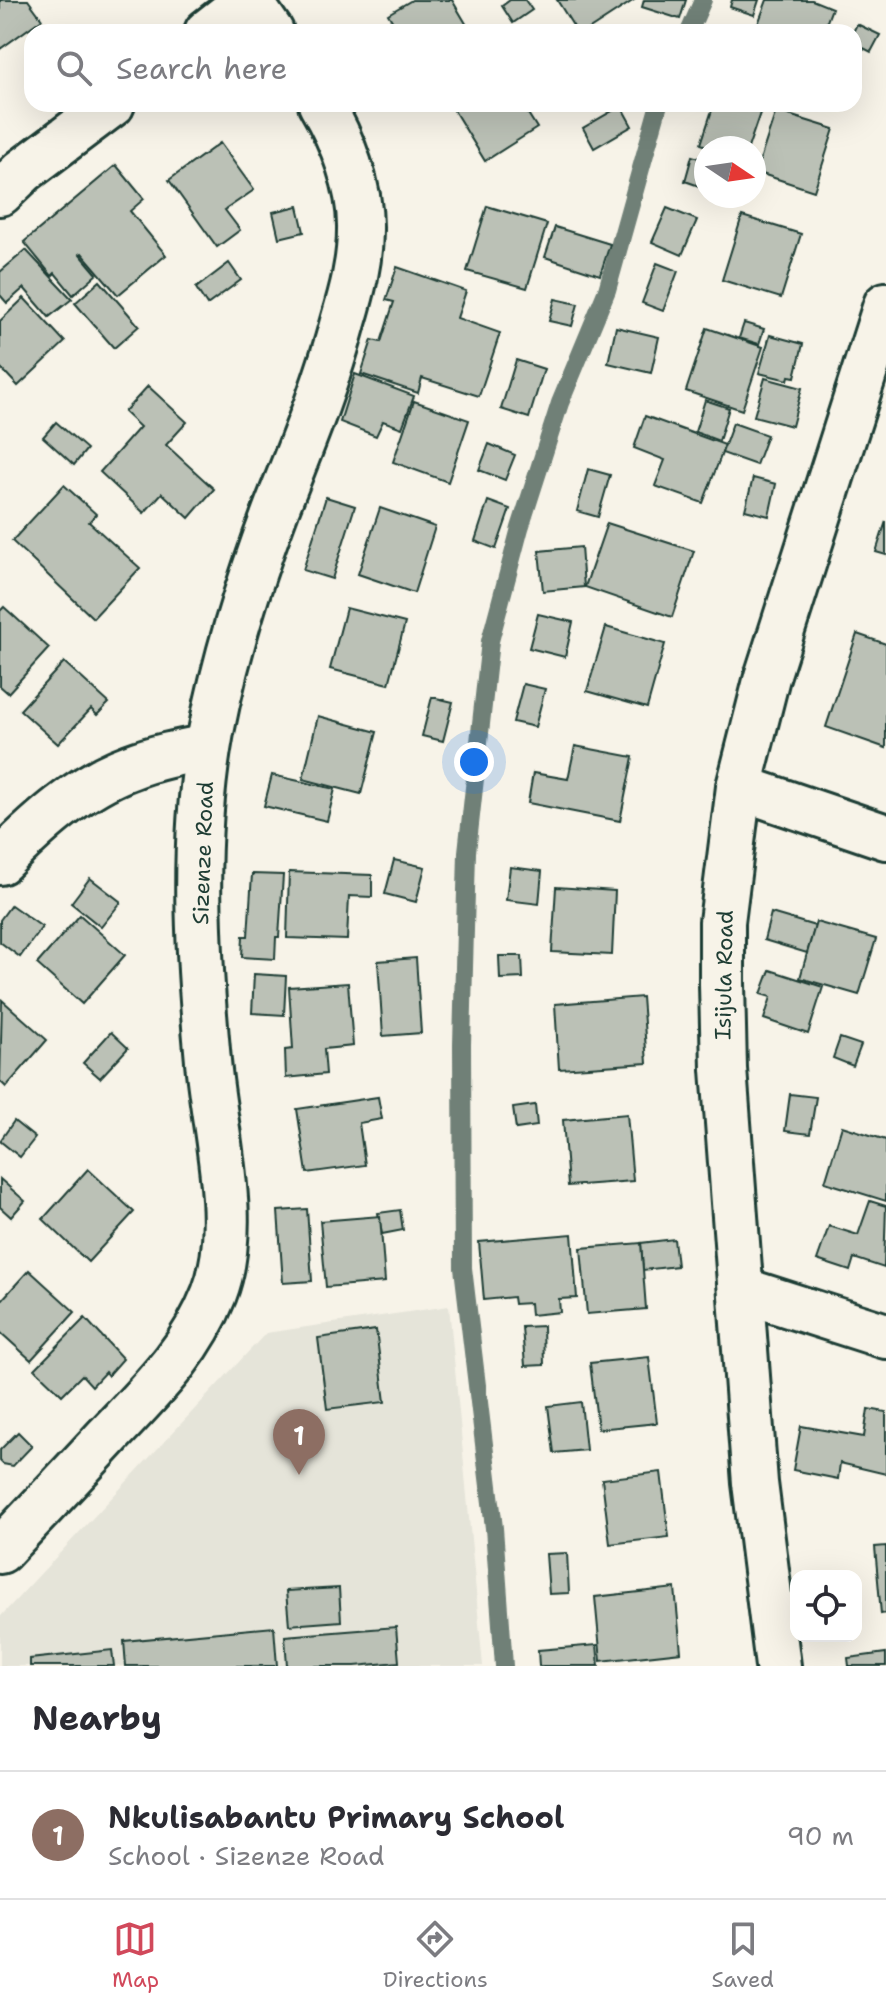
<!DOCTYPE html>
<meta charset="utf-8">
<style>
:root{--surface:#fff;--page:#f2f2f3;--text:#2b2b33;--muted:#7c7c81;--line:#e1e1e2;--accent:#d1495b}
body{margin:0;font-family:"Shantell Sans",sans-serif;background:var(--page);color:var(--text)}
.controls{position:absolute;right:24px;bottom:24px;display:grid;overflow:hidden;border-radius:16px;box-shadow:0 8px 32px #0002}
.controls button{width:72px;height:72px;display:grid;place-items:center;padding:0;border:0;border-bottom:2px solid var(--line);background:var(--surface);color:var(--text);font:40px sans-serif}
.compass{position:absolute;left:694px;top:136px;width:72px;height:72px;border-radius:50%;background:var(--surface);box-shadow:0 8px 32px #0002;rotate:103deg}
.you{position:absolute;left:474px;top:762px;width:28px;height:28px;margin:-20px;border:6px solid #fff;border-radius:50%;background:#1a73e8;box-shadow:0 0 0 12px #1a73e833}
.badge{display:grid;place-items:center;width:52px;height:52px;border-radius:50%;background:var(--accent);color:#fff;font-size:26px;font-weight:700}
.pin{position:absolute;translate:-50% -66px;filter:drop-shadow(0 2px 4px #0008)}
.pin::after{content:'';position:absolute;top:42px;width:28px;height:24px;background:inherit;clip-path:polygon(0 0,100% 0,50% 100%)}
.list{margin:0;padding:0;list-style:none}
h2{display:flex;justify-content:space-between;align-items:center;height:104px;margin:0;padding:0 32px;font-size:34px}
h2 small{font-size:26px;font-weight:400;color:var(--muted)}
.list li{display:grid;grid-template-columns:52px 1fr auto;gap:24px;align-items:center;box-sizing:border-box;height:128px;padding:0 32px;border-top:2px solid var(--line)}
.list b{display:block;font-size:30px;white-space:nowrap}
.list p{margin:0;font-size:26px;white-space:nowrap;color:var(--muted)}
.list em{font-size:26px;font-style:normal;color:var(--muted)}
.icon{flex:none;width:44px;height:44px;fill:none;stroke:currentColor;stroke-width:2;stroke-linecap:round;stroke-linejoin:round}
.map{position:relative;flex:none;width:886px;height:1666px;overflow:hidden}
.search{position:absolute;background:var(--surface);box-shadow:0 8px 32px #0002;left:24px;right:24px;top:24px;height:88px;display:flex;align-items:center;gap:20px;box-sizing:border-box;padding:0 28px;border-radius:24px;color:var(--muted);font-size:30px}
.sheet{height:232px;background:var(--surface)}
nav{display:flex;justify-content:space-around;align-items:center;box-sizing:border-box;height:112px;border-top:2px solid var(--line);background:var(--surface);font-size:22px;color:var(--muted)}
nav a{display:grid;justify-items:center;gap:4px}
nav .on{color:var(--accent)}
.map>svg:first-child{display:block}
.built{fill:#e5e4d9}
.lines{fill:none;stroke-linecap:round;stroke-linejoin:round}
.stream{stroke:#6f8077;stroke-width:18}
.building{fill:#bbc1b6;stroke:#1f3d34;stroke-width:2}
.minor-casing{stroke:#1f3d34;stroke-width:50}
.minor{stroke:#f7f3e8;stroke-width:44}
.labels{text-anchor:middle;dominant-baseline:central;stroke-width:8;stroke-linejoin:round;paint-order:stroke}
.street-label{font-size:22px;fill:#1f3d34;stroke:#f7f3e8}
</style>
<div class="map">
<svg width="886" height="1666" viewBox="0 0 886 1666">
<rect width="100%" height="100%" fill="#f7f3e8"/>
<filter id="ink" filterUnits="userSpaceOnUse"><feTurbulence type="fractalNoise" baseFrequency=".0125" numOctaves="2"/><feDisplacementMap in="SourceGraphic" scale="16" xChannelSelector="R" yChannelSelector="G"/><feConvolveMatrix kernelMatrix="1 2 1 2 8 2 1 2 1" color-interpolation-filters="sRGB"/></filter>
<g filter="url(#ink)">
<polygon class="built" points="449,1306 483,1666 0,1666 0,1617 266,1333"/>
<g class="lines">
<g class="stream">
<polyline points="689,32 703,0"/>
<polyline points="504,1666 494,1528 463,1268 462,1045 467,852 490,641 520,528 560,403 607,290 659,104"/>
</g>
</g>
<g class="building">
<polygon points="0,0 28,0 42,19 0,49"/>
<polygon points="412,0 452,0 471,32 399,32 388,14"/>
<polygon points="510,0 525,0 532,10 513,23 502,6"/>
<polygon points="557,0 634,0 585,32 577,32"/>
<polygon points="644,0 686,0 680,19 642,7"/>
<polygon points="732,0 759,0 754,15 730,7"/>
<polygon points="767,0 812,0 832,8 823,32 755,32"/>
<polygon points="857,24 880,35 871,52 854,43 853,32"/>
<polygon points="450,104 522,104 537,128 485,161"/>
<polygon points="714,104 744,104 761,110 748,148 712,148 701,144"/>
<polygon points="621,106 632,126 594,148 583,128"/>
<polygon points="776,111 834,129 814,191 756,172"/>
<polygon points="220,143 254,190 225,210 240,230 217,247 169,180"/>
<polygon points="692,156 706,160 705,188 685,181"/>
<polygon points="116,165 144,199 130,211 166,255 118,295 82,253 80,254 97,274 73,295 55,273 52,276 24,242"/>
<polygon points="298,206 304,232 279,238 273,212"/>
<polygon points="487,206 547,224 527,288 467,271"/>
<polygon points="667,208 697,220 682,255 652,242"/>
<polygon points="742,216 801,234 781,298 722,280"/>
<polygon points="555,227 610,244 600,275 545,257"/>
<polygon points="26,250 72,299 49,317 24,288 7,303 0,295 0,272"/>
<polygon points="229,263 241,280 207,305 196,288"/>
<polygon points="657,263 678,271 663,311 642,303"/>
<polygon points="397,267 466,291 457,318 500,333 479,396 422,378 418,393 361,374 372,340 381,342 394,302 386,300"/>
<polygon points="100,281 139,326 114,348 75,303"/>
<polygon points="24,298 65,342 18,386 0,367 0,321"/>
<polygon points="555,299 578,304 572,326 549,321"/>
<polygon points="744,323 764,329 759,344 739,338"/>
<polygon points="616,327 659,337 651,373 608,363"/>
<polygon points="707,328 763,347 742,410 686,391"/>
<polygon points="770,335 803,344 795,377 789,376 788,380 759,373"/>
<polygon points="516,360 544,369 529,418 501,409"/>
<polygon points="355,374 414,396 402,428 383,421 376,436 340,422"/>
<polygon points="765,378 802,388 792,426 754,416"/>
<polygon points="148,386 187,422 166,445 214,489 189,518 162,493 144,513 100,472 140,427 124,412"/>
<polygon points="705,400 729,408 719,441 695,432"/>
<polygon points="414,401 469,420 448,482 393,462"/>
<polygon points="645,416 725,445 703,503 655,486 665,460 634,448"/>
<polygon points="56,422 87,449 74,465 43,437"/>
<polygon points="733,423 767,435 756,465 722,453"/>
<polygon points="489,444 515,455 505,480 479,470"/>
<polygon points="588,469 610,475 598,517 577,511"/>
<polygon points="753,478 776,484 769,516 745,510"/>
<polygon points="64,485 96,514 89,522 140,568 93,618 12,541"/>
<polygon points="326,497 355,506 332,579 303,570"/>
<polygon points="488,501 510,509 496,549 475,541"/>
<polygon points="380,508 435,527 414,593 358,574"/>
<polygon points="886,521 886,555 876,552"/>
<polygon points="607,523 694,551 672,617 585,587"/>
<polygon points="581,547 584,587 543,591 539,551"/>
<polygon points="4,607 49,648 8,693 0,686 0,611"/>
<polygon points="346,608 405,623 389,684 330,669"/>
<polygon points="538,614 573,622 565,657 529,648"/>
<polygon points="606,627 665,644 647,708 587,691"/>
<polygon points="857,634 886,644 886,748 826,727"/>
<polygon points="64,662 109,703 97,715 91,709 58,744 20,710"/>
<polygon points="523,684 545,689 535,727 513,722"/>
<polygon points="432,697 453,702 443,741 422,736"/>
<polygon points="318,716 377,732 361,794 303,779"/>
<polygon points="575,746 633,757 620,821 528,803 533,773 568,779"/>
<polygon points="272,775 335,789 327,821 264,806"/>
<polygon points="394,860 425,867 416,902 385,894"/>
<polygon points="510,867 542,871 539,904 506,900"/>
<polygon points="289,872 372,875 372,897 349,896 347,940 287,938"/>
<polygon points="252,874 283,875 279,937 276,937 275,959 242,957 243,936 248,936"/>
<polygon points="90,878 121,902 101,927 71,903"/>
<polygon points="556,887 615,891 612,955 552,952"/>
<polygon points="11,905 42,927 20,957 0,942 0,920"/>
<polygon points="771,913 815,926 807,953 764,940"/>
<polygon points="80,915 125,955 82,1004 37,964"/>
<polygon points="816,922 876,939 859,995 800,978"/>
<polygon points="499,956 522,956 523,978 500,979"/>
<polygon points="416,958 421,1033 383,1036 378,961"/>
<polygon points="770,970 823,987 808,1034 764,1019 771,997 761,994"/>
<polygon points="254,974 286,976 284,1015 252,1013"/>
<polygon points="348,983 353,1046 324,1049 326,1074 286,1078 285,1050 293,1049 289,987"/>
<polygon points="642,997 647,1063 559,1069 555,1004"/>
<polygon points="2,1000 47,1040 6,1087 0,1081"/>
<polygon points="111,1032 128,1048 100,1078 83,1063"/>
<polygon points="840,1038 861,1045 853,1066 833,1058"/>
<polygon points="790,1094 816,1097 810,1134 785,1131"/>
<polygon points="378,1097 382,1119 359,1123 365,1165 307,1173 297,1109"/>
<polygon points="535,1105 537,1126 516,1129 513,1108"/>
<polygon points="627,1114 633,1181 568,1186 563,1120"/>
<polygon points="14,1121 35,1138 20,1157 0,1141"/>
<polygon points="842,1126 886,1140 886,1201 825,1182"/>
<polygon points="88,1169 134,1212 88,1262 43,1219"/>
<polygon points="0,1179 25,1201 11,1217 0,1207"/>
<polygon points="870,1201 886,1206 884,1268 854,1258 850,1271 817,1260 829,1226 858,1235"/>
<polygon points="307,1209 312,1281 283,1283 278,1211"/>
<polygon points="400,1210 403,1230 382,1234 378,1213"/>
<polygon points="380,1216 385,1282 326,1287 320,1221"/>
<polygon points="572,1234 577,1298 559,1299 560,1312 531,1315 530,1303 514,1304 513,1297 484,1300 479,1242"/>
<polygon points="674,1239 677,1266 643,1270 641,1243"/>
<polygon points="641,1243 646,1309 587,1314 581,1248"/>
<polygon points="29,1270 75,1312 31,1360 0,1332 0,1302"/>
<polygon points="85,1318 123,1359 108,1376 105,1372 92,1386 82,1375 62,1395 35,1369"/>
<polygon points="543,1326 544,1365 525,1366 522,1327"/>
<polygon points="376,1330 385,1402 327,1409 318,1338"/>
<polygon points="649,1357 657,1423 598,1429 590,1363"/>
<polygon points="581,1402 586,1450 554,1453 548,1406"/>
<polygon points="868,1409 886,1412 886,1474 840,1463 838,1479 793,1470 801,1426 864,1437"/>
<polygon points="18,1432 32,1446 13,1466 3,1464 0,1461 0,1450"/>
<polygon points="661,1472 669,1537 610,1544 602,1479"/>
<polygon points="886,1546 886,1613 881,1614 875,1547"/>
<polygon points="567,1553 569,1593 549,1594 546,1554"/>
<polygon points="339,1588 341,1621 289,1625 286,1591"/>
<polygon points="675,1588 681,1652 601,1661 595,1597"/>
<polygon points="274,1627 277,1666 126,1666 124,1641"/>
<polygon points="396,1627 399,1662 355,1666 287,1666 285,1636"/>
<polygon points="597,1645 599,1666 539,1666 538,1650"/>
<polygon points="112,1650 114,1666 30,1666 30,1659"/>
<polygon points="886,1653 886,1666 849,1666 848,1658"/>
</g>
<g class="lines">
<g class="minor-casing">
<g id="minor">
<polyline points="249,0 271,32"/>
<polyline points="207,32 248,0"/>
<polyline points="0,193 23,171 112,104"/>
<polyline points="739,787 886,837"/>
<path d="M0,862C37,825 80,785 130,767C155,757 182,752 208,747"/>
<polyline points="742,1290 886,1336"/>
<path d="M0,1551C36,1513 72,1475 107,1437C150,1391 191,1353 214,1294C241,1225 214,1131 208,1061C198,953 191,839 211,732C226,654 249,581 277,507C301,446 326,386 343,322C352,292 360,262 360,230C361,188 342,139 321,104"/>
<polyline points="778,1666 755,1483 724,1069 722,984 722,922 739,787 767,677 886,305"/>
</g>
</g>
<use href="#minor" class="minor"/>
</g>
</g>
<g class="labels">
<g class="street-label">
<text transform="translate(203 853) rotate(-88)">Sizenze Road</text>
<text transform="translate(724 975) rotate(-89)">Isijula Road</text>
</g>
</g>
</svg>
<div class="controls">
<button><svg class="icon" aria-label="locate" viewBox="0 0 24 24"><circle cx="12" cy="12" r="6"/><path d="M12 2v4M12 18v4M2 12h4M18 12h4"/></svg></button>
</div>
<svg class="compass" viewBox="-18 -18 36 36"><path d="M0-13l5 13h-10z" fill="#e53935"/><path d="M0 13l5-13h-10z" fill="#7c7c81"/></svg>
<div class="you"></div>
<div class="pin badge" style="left:299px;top:1475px;background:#8d6e63">1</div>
<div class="search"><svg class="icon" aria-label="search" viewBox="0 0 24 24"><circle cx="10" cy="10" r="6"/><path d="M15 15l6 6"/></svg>Search here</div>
</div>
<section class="sheet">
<h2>Nearby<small></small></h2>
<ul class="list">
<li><span class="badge" style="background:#8d6e63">1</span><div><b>Nkulisabantu Primary School</b><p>School · Sizenze Road</p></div><em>90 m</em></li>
</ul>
</section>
<nav>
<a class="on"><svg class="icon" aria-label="map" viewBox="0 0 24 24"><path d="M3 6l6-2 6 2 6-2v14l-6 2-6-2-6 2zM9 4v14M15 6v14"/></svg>Map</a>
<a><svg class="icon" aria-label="directions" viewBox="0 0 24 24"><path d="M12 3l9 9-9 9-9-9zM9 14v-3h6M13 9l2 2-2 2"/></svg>Directions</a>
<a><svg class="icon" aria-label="saved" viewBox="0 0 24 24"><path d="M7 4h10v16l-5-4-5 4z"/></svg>Saved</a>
</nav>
